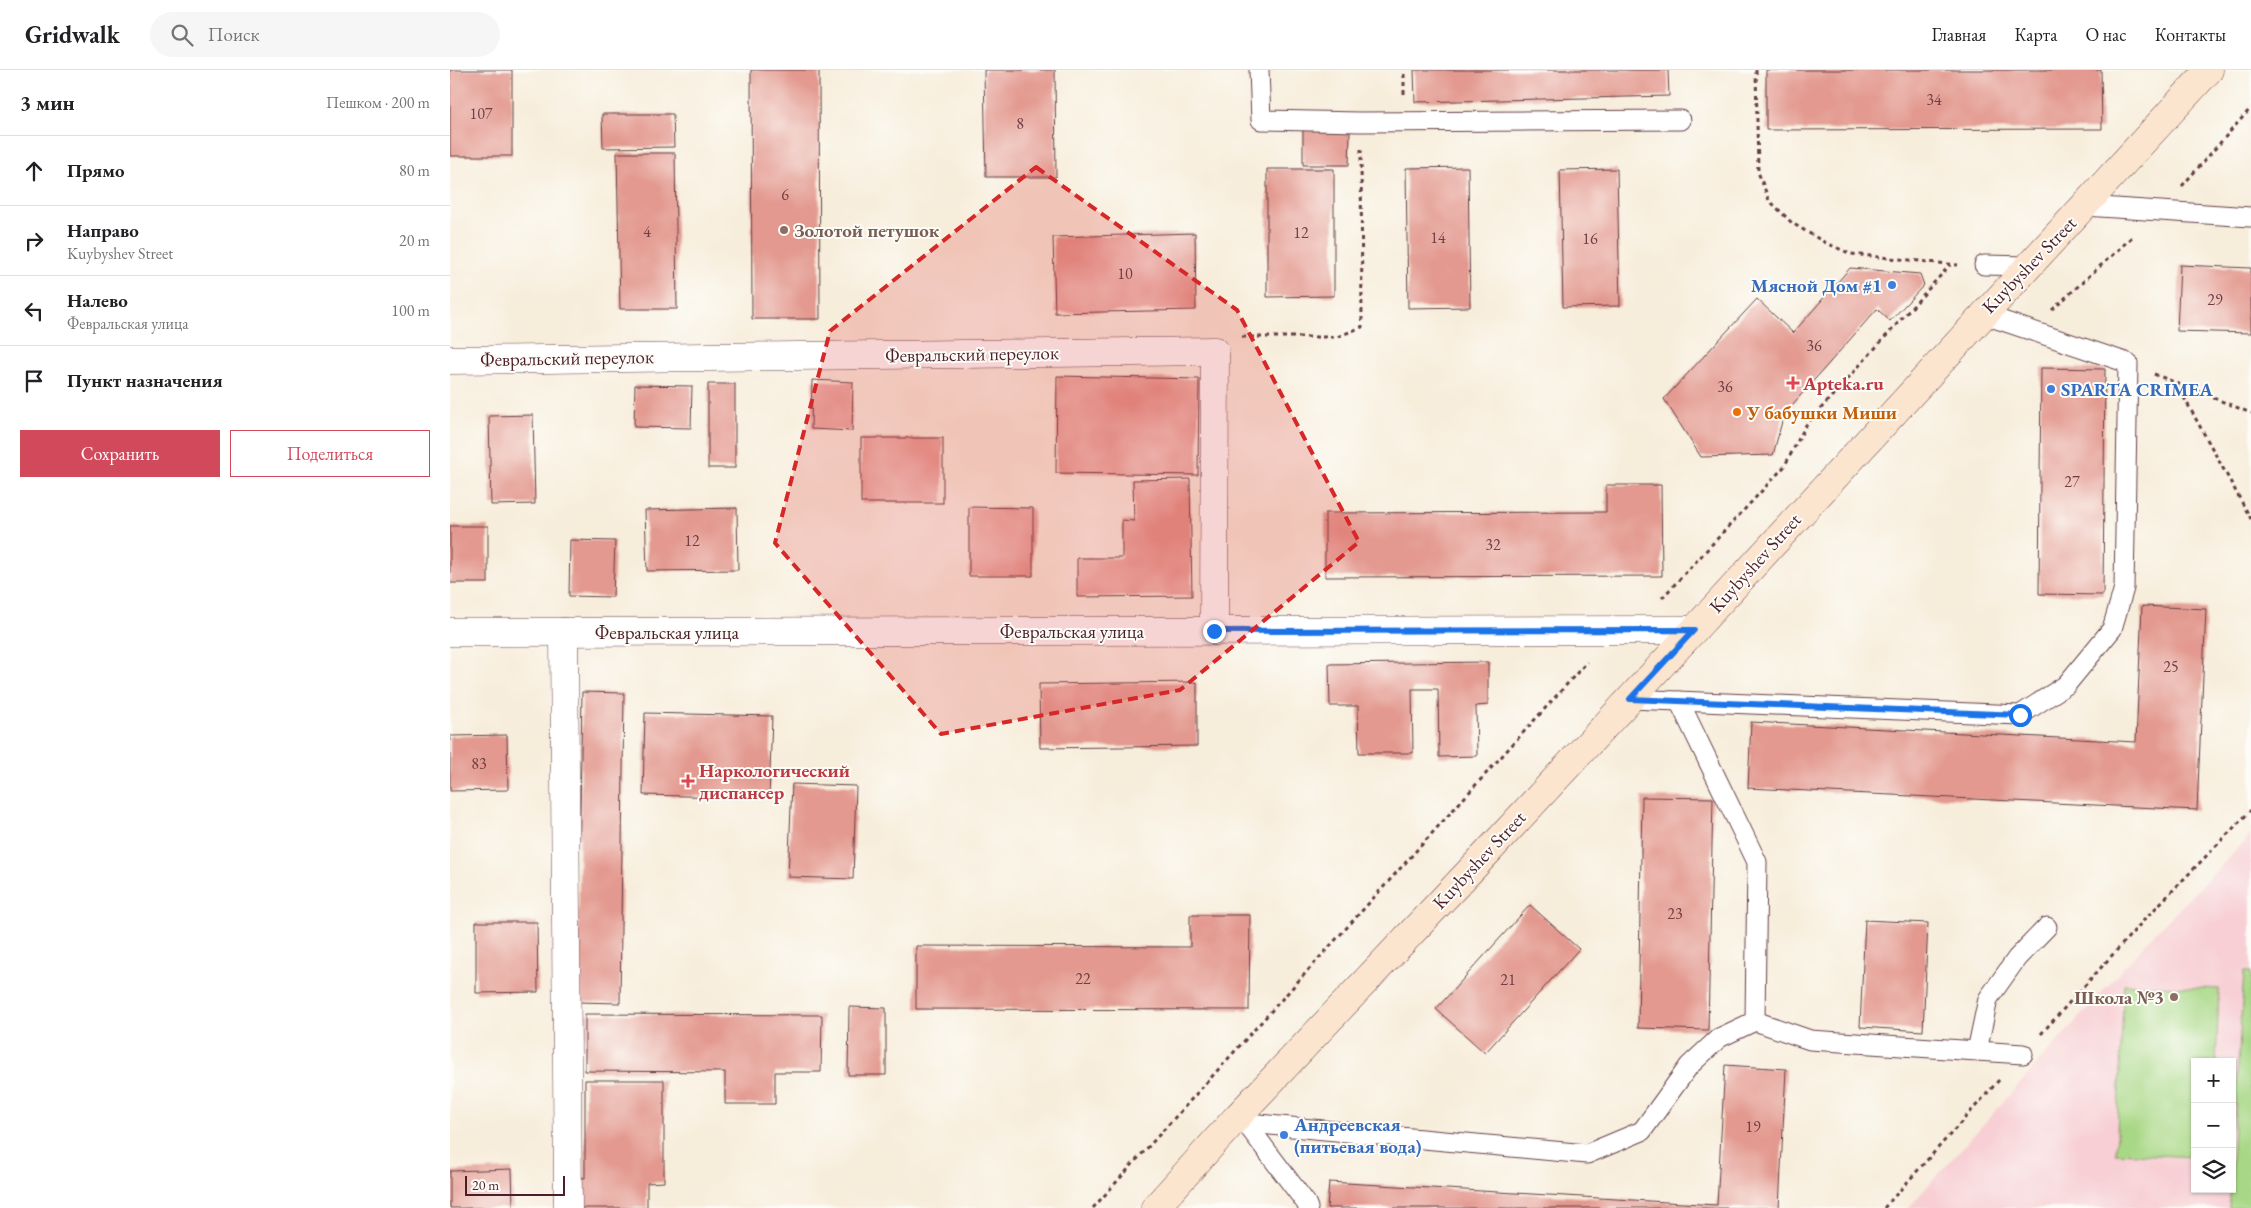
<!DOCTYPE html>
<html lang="ru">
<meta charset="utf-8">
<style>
:root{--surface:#fff;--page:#f6f6f6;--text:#202124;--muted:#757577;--line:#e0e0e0;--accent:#d1495b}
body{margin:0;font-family:"EB Garamond",serif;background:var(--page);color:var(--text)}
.controls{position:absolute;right:15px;bottom:15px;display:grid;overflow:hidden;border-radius:0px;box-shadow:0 1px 4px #0004}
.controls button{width:45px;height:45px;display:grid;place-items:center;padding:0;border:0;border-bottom:1px solid var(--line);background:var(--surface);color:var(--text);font:25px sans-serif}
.scale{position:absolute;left:15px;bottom:12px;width:100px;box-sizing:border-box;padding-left:5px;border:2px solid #4a1f2b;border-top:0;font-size:14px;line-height:18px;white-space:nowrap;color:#4a1f2b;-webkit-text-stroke:4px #fdfcf7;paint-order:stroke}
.stop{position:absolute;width:15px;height:15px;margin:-11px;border:4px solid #1a73e8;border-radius:50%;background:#fff}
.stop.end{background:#1a73e8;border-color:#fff;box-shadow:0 1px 5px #0008}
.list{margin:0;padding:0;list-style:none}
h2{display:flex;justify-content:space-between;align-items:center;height:65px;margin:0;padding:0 20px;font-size:21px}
h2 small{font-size:16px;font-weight:400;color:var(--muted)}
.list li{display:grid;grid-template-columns:32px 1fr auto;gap:15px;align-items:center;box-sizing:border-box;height:70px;padding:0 20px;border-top:1px solid var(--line)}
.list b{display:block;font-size:19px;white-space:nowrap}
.list p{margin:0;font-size:16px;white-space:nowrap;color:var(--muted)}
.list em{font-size:16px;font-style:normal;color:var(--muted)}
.actions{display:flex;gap:10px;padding:15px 20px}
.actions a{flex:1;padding:11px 0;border:1px solid var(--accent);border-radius:0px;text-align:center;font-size:18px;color:var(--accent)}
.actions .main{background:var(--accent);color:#fff}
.icon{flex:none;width:28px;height:28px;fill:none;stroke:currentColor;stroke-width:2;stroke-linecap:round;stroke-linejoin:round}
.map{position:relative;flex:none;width:1801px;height:1138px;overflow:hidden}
header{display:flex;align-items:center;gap:30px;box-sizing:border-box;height:70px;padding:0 25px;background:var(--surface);border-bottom:1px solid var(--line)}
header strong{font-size:24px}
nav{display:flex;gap:28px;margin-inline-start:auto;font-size:18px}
.search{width:350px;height:45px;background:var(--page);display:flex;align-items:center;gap:12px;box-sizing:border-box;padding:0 18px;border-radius:28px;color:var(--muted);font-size:19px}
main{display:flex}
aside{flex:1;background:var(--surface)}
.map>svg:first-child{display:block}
.built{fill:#f7cfd4;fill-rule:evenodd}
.green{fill:#a8d886;stroke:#797c58}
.building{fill:#e3998f}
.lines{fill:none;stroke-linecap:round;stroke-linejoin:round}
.lane-casing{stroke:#643e45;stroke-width:21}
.street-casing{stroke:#643e45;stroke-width:29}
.secondary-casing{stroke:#643e45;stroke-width:29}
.path{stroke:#643e45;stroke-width:3;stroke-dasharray:4 4;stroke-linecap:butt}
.lane{stroke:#fff;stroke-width:19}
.street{stroke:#fff;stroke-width:28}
.secondary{stroke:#fce5cf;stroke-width:28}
.route{stroke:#1a73e8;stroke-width:6}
.marked{fill:#d62828;fill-opacity:0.2;stroke:#d62828;stroke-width:4;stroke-dasharray:10 6;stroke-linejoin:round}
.education-dot{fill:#8d6e63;stroke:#fdfcf7;stroke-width:2}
.shop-dot{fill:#3f7fe0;stroke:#fdfcf7;stroke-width:2}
.health-dot{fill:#e0444e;stroke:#fdfcf7;stroke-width:2}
.food-dot{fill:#e8710a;stroke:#fdfcf7;stroke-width:2}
.labels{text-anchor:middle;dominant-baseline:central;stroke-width:4;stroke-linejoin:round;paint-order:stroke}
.number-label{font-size:16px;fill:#703e44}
.education-label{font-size:19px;font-weight:bold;fill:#785e54;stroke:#fdfcf7;text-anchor:start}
.street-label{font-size:19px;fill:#4a1f2b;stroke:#fdfcf7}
.shop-label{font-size:19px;font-weight:bold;fill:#366cbe;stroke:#fdfcf7;text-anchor:start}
.health-label{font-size:19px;font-weight:bold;fill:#be3a42;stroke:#fdfcf7;text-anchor:start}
.food-label{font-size:19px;font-weight:bold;fill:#c56008;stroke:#fdfcf7;text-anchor:start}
</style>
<header>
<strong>Gridwalk</strong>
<div class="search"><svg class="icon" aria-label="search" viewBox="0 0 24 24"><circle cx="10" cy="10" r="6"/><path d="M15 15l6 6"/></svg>Поиск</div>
<nav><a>Главная</a><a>Карта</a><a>О нас</a><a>Контакты</a></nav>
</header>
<main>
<aside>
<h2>3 мин<small>Пешком · 200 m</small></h2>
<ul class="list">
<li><svg class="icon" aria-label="ahead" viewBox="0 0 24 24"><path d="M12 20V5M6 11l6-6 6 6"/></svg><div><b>Прямо</b></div><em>80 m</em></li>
<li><svg class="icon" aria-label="right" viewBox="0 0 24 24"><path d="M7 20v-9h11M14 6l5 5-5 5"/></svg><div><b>Направо</b><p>Kuybyshev Street</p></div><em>20 m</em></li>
<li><svg class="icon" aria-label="left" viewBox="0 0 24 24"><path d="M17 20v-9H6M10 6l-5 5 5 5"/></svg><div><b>Налево</b><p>Февральская улица</p></div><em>100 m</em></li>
<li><svg class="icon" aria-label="arrive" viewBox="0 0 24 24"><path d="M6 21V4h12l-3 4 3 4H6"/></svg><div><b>Пункт назначения</b></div></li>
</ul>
<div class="actions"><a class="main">Сохранить</a><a>Поделиться</a></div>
</aside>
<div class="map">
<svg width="1801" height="1138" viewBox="0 0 1801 1138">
<rect width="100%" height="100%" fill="#fdfcf7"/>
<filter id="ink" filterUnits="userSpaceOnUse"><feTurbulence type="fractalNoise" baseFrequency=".02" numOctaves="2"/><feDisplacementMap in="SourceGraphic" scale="10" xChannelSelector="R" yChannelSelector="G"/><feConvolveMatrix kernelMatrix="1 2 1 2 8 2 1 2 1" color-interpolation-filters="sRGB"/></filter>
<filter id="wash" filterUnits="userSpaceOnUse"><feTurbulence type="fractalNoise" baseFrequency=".0096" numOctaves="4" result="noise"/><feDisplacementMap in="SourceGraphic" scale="20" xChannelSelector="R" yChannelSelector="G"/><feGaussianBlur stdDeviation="1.12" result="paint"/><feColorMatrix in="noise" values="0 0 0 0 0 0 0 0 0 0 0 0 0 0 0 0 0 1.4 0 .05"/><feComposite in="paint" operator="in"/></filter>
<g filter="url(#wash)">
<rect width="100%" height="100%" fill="#f7eddb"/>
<path class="built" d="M1801,765V1138H1458L1705,863ZM1745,992H1782V1119H1745Z"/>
<g class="green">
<polygon points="1794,902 1801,902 1801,1138 1779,1138 1780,1119 1782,1119 1782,1089"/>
<polygon points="1674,914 1769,919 1766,992 1745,992 1745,1087 1666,1083"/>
</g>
<g id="blocks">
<g class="building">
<rect x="0" y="0" width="62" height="86"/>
<polygon points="301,0 369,0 370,249 302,249"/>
<polygon points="534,0 605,0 606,107 536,107"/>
<polygon points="964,0 1218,0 1219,26 965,32"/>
<polygon points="1316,0 1651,0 1652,59 1316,60"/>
<polygon points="152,44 223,44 224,77 153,78"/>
<polygon points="853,59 900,60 899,95 853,95"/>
<polygon points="167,83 225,83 227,239 170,239"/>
<polygon points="1018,97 1020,237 958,238 956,98"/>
<polygon points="817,99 884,99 884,226 817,227"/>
<polygon points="1167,99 1170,236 1113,237 1110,100"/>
<polygon points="745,163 746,240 605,243 603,167"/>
<polygon points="1730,195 1801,198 1801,263 1727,261"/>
<polygon points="1400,198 1470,204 1474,215 1440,251 1427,239 1334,344 1323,385 1251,387 1214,329 1307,229 1343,263"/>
<polygon points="1591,298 1655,299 1653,525 1589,524"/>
<polygon points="607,306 749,309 748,405 606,403"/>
<polygon points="362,310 403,312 402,361 361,359"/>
<rect x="258" y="314" width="27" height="84"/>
<polygon points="185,315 242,316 241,358 184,357"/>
<polygon points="83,345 85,434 41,435 39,346"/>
<rect x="411" y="368" width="82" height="65"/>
<polygon points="740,409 742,526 627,527 627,488 672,488 672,450 684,451 683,410"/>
<polygon points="1156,415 1211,415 1212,506 875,507 875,443 1156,442"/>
<polygon points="519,437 583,438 583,506 519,506"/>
<polygon points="287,438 288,500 197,501 195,440"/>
<rect x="0" y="456" width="38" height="57"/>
<polygon points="120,470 165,471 163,527 119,526"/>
<polygon points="1692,536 1756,539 1747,740 1298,718 1301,652 1686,672"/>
<polygon points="1038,592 1038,635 1026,636 1027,686 989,687 988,619 962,619 963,683 909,683 908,636 880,636 879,594"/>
<polygon points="747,612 747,676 590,678 589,614"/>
<polygon points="132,622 174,623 170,933 127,932"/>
<polygon points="195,643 322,646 319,728 193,725"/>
<polygon points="57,665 58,720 0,721 0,666"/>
<polygon points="342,714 406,716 403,809 338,807"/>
<polygon points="1192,727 1263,728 1258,960 1188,958"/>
<polygon points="1080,835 1129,879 1035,983 986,939"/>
<polygon points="740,845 800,845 799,940 466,939 466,876 740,877"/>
<polygon points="1415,850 1478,853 1473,961 1410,957"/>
<polygon points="26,852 87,852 88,922 26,923"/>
<polygon points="399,937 436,938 436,1005 398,1005"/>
<polygon points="135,944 372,945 371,1002 325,1002 325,1034 275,1034 275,1002 135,1001"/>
<polygon points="1275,995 1336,999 1329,1138 877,1138 879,1112 1267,1135"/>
<polygon points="135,1010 214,1010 214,1112 197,1113 197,1138 122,1138 122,1107 135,1108"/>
<polygon points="62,1099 63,1138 0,1138 0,1101"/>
</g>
</g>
</g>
<g filter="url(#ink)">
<use href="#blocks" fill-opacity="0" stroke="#643e45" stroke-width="1"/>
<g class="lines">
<g class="lane-casing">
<g id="lane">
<polyline points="809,0 811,50 910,52 1231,50"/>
<polyline points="1635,136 1801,147"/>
<polyline points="1534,195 1579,196"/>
<polyline points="1180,629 1570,645 1616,615 1662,559 1674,518 1678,293 1532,244"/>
<polyline points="1305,951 1360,970 1573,984"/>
<polyline points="1527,981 1538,929 1567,888 1597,857"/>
<polyline points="792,1048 856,1133 858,1138"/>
<polyline points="798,1053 1137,1084 1192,1061 1239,996 1269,968 1305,951 1307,792 1229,631"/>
</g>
</g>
<g class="street-casing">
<g id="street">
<polyline points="0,290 765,281 764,561"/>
<polyline points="0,562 1244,560"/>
<polyline points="114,562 118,1138"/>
</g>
</g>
<g class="secondary-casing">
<polyline id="secondary" points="705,1138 789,1045 1035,785 1244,560 1759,0"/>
</g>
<g class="path">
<polyline points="1306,0 1308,102 1319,130 1342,153 1374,172 1401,184 1508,195"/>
<polyline points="954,24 954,0"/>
<polyline points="1732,116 1801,38"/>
<polyline points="1602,240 1682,167"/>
<polyline points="792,267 887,267 912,257 911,78"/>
<polyline points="1704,304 1801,343"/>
<polyline points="1726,313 1801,449"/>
<polyline points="1212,528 1334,397 1356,355 1500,195"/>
<polyline points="1591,964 1694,850 1801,740"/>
<polyline points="643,1138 1137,592"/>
<polyline points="1434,1138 1550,1009"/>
</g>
<use href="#lane" class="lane"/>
<use href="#street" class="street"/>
<use href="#secondary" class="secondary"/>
</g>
</g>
<g class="lines" filter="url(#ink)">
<polyline class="route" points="764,561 1244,560 1180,629 1570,645"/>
</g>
<path class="marked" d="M586,97L787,240L909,472L730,620L491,664L325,473L380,261Z"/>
<g class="education-dot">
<circle cx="334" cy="160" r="5"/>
<circle cx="1724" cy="927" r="5"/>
</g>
<g class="shop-dot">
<circle cx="1442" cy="215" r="5"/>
<circle cx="1601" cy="319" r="5"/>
<circle cx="834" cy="1065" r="5"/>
</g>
<g class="health-dot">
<path d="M1340.5 305.5h5v5h5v5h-5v5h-5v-5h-5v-5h5z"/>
<path d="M235.5 703.5h5v5h5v5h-5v5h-5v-5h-5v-5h5z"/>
</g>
<circle class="food-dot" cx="1287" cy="342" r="5"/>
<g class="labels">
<g class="number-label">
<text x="1484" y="29">34</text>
<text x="31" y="43">107</text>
<text x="570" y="53">8</text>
<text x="335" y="124">6</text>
<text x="197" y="161">4</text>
<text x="851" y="162">12</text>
<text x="988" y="167">14</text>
<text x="1140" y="168">16</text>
<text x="675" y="203">10</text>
<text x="1765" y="229">29</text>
<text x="1364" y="275">36</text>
<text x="1275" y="316">36</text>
<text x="1622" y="411">27</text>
<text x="242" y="470">12</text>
<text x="1043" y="474">32</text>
<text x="1721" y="596">25</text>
<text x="29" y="693">83</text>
<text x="1225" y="843">23</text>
<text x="633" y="908">22</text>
<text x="1058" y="909">21</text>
<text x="1303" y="1056">19</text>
</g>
<g class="education-label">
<text x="344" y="160">Золотой петушок</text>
<text x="1714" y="927" text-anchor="end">Школа №3</text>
</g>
<g class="street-label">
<text transform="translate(1579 195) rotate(-46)">Kuybyshev Street</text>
<text transform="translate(522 284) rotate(-1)">Февральский переулок</text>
<text transform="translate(117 288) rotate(-1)">Февральский переулок</text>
<text transform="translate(1305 493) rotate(-48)">Kuybyshev Street</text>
<text x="622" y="561">Февральская улица</text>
<text x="217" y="562">Февральская улица</text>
<text transform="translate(1029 790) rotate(-47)">Kuybyshev Street</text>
</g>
<g class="shop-label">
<text x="1432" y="215" text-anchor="end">Мясной Дом #1</text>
<text x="1611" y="319">SPARTA CRIMEA</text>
<text x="844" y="1054">Андреевская<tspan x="844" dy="22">(питьевая вода)</tspan></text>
</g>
<g class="health-label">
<text x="1353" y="313">Apteka.ru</text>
<text x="249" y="700">Наркологический<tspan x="249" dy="22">диспансер</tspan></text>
</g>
<g class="food-label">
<text x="1297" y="342">У бабушки Миши</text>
</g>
</g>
</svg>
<div class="controls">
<button>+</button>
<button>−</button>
<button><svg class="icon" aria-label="layers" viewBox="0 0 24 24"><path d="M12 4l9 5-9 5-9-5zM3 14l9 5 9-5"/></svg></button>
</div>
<div class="scale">20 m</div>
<div class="stop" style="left:1570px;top:645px"></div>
<div class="stop end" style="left:764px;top:561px"></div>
</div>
</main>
